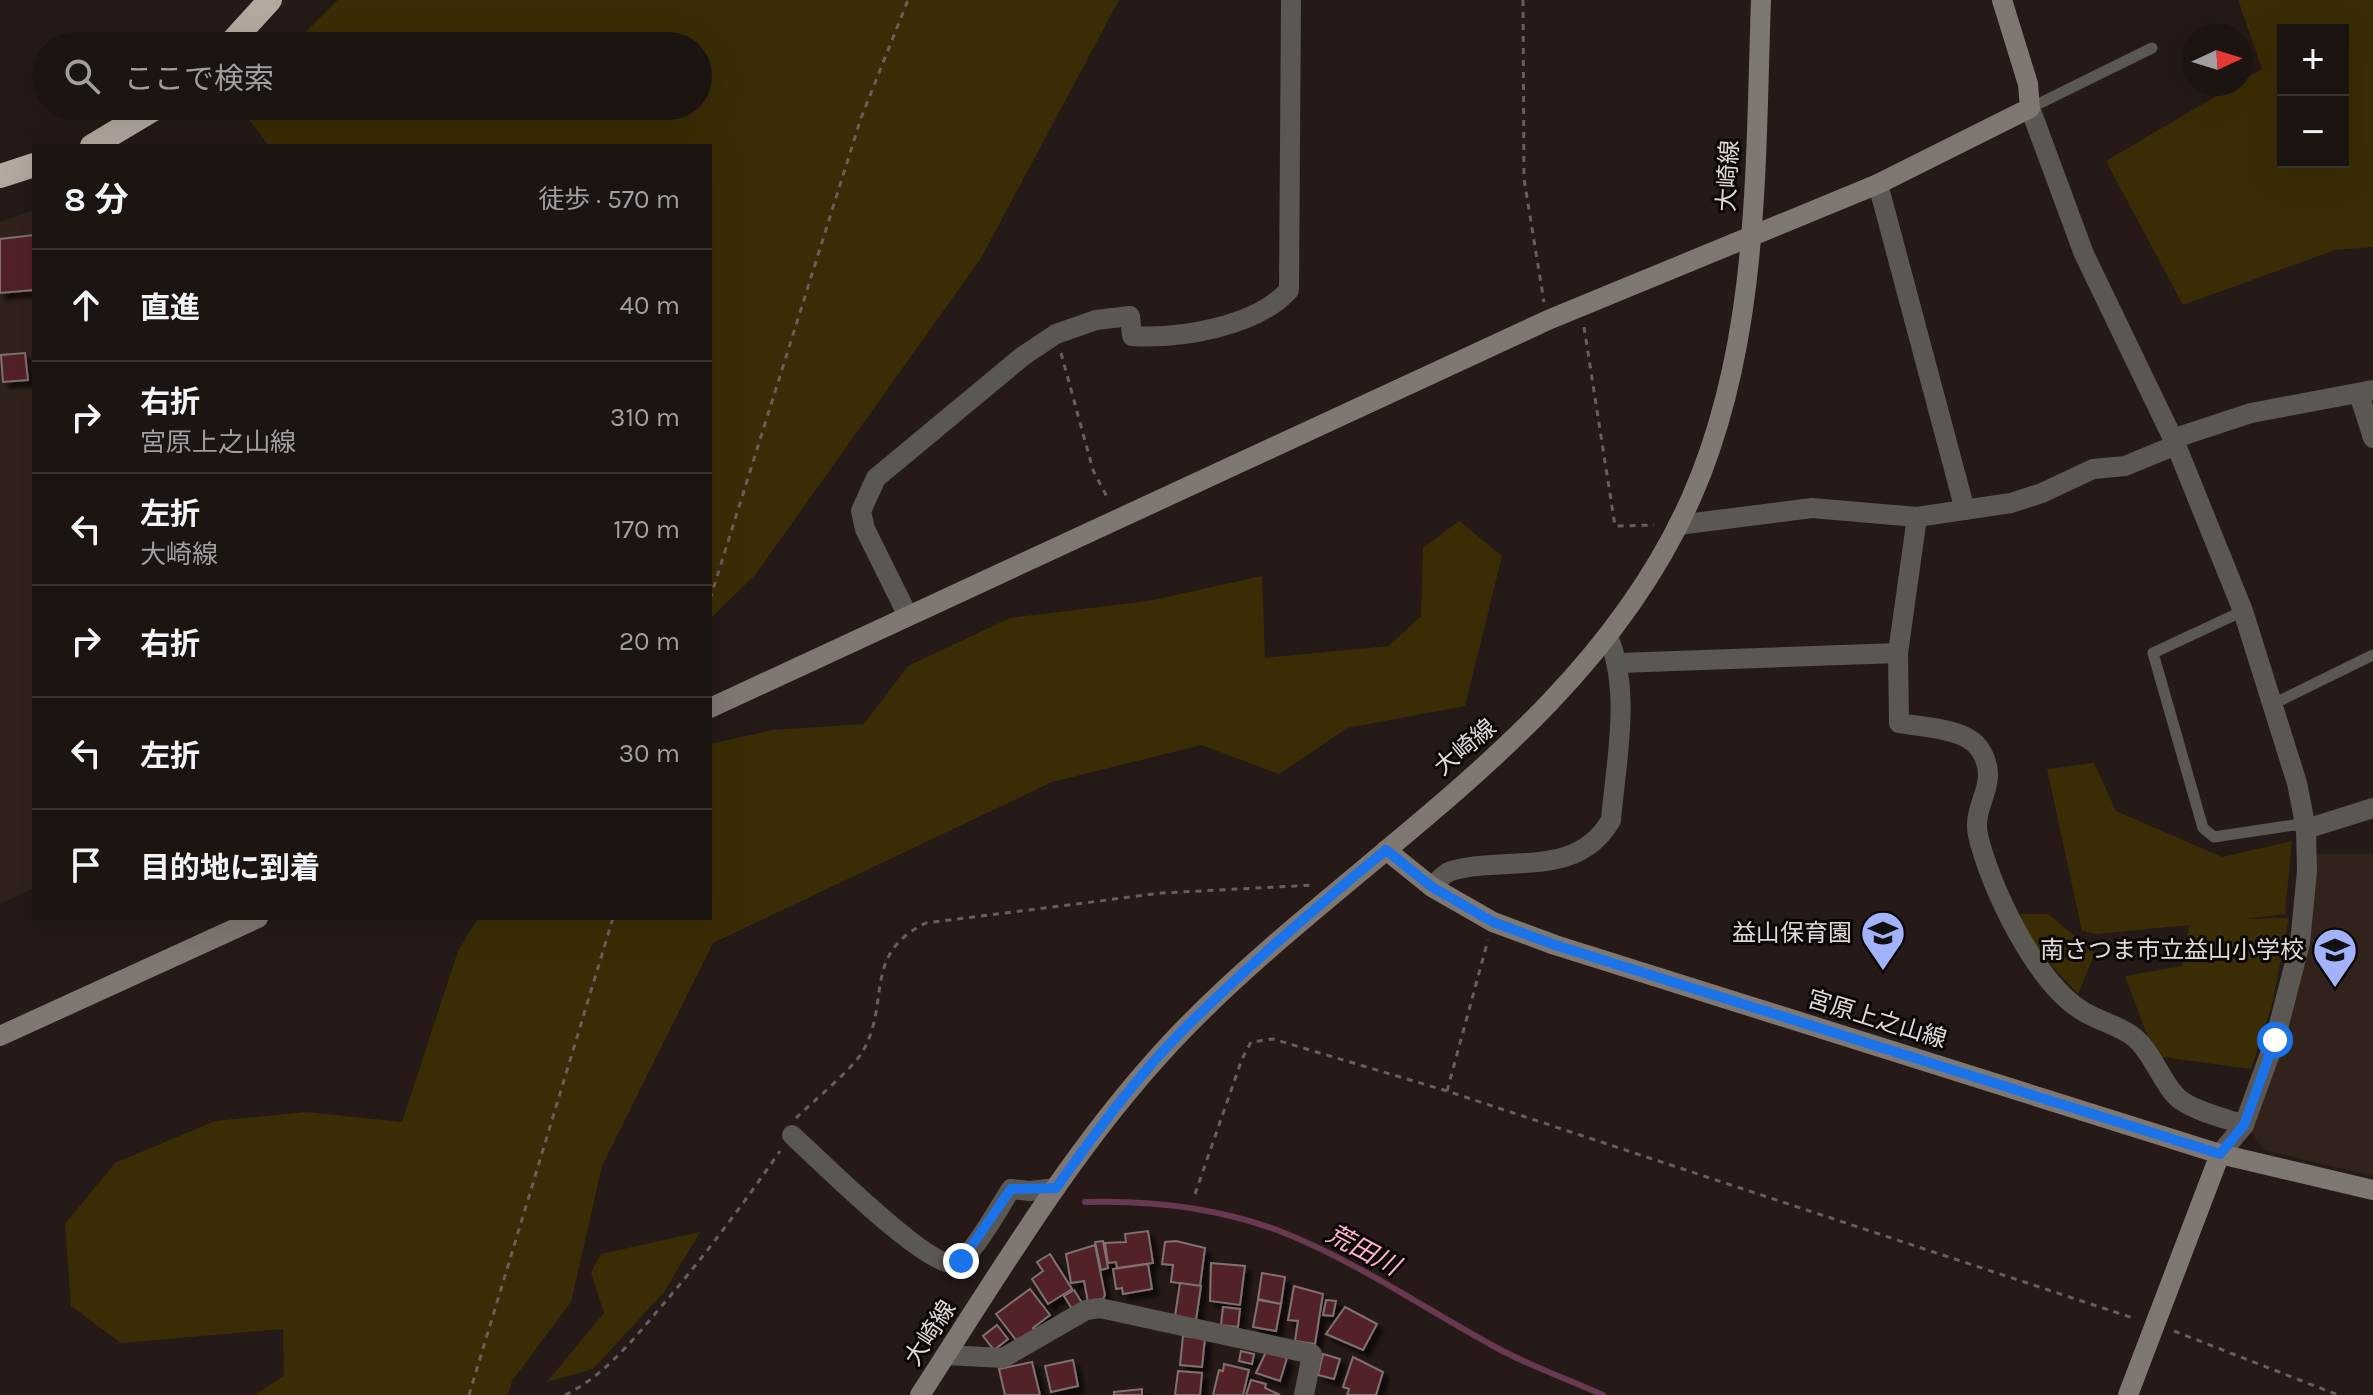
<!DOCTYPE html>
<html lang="ja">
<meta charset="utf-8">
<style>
:root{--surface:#1c1411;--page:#251d1a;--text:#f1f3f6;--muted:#a09e9f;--line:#3a3331}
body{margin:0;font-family:Karla,"Noto Sans JP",sans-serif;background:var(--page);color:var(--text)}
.controls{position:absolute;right:24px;top:24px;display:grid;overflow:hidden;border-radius:0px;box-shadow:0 8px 32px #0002}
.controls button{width:72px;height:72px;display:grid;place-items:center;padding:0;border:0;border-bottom:2px solid var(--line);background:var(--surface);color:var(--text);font:40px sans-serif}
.compass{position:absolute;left:2181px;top:24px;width:72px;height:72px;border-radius:50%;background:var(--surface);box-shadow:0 8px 32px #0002;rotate:86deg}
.stop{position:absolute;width:24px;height:24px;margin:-18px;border:6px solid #1a73e8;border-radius:50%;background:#fff}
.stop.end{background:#1a73e8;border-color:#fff;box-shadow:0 2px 8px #0008}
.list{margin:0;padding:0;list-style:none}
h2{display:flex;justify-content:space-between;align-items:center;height:104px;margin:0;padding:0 32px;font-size:34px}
h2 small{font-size:26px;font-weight:400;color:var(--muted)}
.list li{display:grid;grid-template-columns:52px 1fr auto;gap:24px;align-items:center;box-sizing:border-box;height:112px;padding:0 32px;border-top:2px solid var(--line)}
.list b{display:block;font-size:30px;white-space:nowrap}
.list p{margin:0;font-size:26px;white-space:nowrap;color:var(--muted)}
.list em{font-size:26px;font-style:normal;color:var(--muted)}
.icon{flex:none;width:44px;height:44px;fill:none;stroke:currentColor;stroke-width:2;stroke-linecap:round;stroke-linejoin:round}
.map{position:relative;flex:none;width:2373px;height:1395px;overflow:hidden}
.search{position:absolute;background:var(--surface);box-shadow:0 8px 32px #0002;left:32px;top:32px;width:680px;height:88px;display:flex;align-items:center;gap:20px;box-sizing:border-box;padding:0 28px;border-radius:44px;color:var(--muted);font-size:30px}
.panel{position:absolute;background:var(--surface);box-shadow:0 8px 32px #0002;left:32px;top:144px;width:680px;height:776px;border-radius:0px}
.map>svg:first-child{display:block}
.built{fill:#32221c}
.green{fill:#3a2d05;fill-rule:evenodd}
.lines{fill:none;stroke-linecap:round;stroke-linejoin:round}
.stream{stroke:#683951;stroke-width:6}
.building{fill:#532228;stroke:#7f7172;stroke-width:2;filter:url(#shadow)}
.path{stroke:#685e5c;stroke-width:3;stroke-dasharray:6 6;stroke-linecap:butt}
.lane{stroke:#5b5753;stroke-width:11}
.street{stroke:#5b5753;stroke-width:20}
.secondary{stroke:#7f7872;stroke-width:20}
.highway{stroke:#b3a99f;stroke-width:24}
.route{stroke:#1a73e8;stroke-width:10}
.labels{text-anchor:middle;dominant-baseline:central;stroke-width:6;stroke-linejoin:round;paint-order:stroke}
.street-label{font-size:24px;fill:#e0d8d6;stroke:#0b0705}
.poi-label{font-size:24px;fill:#e0d8d6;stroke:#0b0705;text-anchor:end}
.water-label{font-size:26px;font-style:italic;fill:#ffafd5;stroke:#0b0705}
</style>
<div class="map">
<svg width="2373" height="1395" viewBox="0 0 2373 1395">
<defs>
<filter id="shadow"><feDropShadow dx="6" dy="6" stdDeviation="2" flood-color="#0009"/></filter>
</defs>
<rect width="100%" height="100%" fill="#251a17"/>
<g class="built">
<polygon points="34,210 34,888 0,904 0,222"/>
<polygon points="2314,854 2373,854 2373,1176 2264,1150 2251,1132"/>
</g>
<g class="green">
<polygon points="338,0 1119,0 981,258 755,575 710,619 710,146 269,146 239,106 698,106 698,46 292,46"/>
<path d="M2238,0H2373V247L2335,250L2183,305L2106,161L2262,69ZM2283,30H2343V162H2283Z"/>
<polygon points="1459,521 1502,556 1465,706 1347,728 1279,774 1202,745 1052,782 713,943 602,1166 571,1302 512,1381 508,1395 254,1395 284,1376 283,1329 121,1343 71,1306 65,1224 115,1163 215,1121 306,1112 402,1122 458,951 478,918 710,918 710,744 773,730 864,724 908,666 1010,618 1148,601 1262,576 1265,658 1389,646 1421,616 1423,548"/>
<polygon points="2094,763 2116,811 2222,857 2292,841 2285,914 2244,919 2289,918 2272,1005 2251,1069 2155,1056 2125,976 2182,966 2189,925 2096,934 2082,931 2047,769"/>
<polygon points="2020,914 2048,914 2095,953 2078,994 2026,938"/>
<polygon points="700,1232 664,1292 593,1369 547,1382 604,1313 591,1272 601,1254"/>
</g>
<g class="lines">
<path class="stream" d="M1085,1202C1149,1200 1217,1208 1277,1230C1355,1260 1425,1309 1497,1348C1532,1367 1568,1379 1603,1395"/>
</g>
<g class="building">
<polygon points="34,235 34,290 0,293 0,239"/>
<polygon points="25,353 28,380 3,382 1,355"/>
<polygon points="1148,1231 1153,1263 1117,1268 1116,1262 1108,1263 1105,1243 1126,1242 1125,1234"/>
<polygon points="1103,1241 1108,1268 1101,1270 1095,1242"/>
<polygon points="1176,1241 1205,1248 1200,1286 1171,1282 1173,1265 1162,1264 1165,1242"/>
<polygon points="1095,1245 1105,1295 1103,1299 1088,1302 1084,1281 1071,1283 1066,1254"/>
<polygon points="1050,1254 1072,1289 1048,1304 1032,1279 1043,1271 1037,1262"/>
<polygon points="1211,1263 1245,1266 1240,1305 1210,1301"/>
<polygon points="1148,1264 1152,1289 1123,1294 1122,1288 1116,1289 1113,1269"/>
<polygon points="1262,1273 1285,1277 1281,1304 1258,1299"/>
<polygon points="1180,1283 1201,1286 1196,1320 1175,1316"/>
<polygon points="1294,1286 1323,1294 1315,1344 1295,1341 1298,1321 1288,1320"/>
<polygon points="1030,1289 1050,1315 1033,1328 1035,1331 1016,1340 996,1314"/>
<polygon points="1074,1290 1082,1303 1072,1309 1064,1296"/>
<polygon points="1258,1300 1281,1304 1276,1331 1253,1327"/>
<polygon points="1326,1300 1336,1301 1333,1316 1323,1315"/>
<polygon points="1223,1307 1240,1309 1238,1327 1221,1325"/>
<polygon points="1345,1307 1377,1324 1363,1350 1326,1334"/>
<polygon points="997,1325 1008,1339 994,1350 983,1336"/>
<polygon points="1183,1336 1205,1338 1202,1367 1180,1365"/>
<polygon points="1241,1351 1254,1354 1252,1364 1239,1361"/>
<polygon points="1266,1352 1287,1358 1280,1381 1256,1373"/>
<polygon points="1323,1354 1340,1359 1334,1379 1318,1375"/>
<polygon points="1353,1357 1383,1372 1376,1395 1347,1395 1349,1389 1343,1387"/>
<polygon points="1073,1360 1078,1386 1051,1392 1045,1366"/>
<polygon points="1032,1362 1040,1395 1005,1395 999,1369"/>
<polygon points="1224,1364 1249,1370 1243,1395 1213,1395 1219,1370 1223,1371"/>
<polygon points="1178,1371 1202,1373 1200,1395 1175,1395"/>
<polygon points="1251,1380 1266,1384 1265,1388 1280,1395 1246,1395"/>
<polygon points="1142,1389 1142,1395 1114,1395 1114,1392"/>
</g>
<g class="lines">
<g class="path">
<polyline points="1523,0 1524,179 1544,302"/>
<polyline points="1584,327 1615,526 1654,525"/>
<polyline points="1061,353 1093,470 1109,501"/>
<polyline points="710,599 861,118 908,0"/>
<polyline points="1447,1091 1488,940"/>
<path d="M796,1118C812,1102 853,1069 863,1051C891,1001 862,954 926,923L1162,893L1314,885"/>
<polyline points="1195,1194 1242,1059 1251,1042 1273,1039 1447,1091 2136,1319"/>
<polyline points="2174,1331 2338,1395"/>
<polyline points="469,1395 613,918"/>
<path d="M565,1395C604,1376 632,1341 660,1308C703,1258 742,1206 780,1151"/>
</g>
<g class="lane">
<polyline points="2030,108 2152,48"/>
<polyline points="2243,611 2153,653 2203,828 2214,837 2294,825 2306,829"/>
<polyline points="2273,704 2373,655"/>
</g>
<g class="street">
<polyline points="2030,108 2084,254 2176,445 2243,611 2297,783 2306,829 2307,871 2300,943 2275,1040 2244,1125 2220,1154"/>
<polyline points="1878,184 1965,510"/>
<polyline points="2359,394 2373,438"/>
<polyline points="2172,439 2251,413 2373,390"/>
<path d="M1917,517L1898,653L1899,723C1921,727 1965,728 1979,748C2003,783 1971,803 1978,835C1990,887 2035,981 2081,1010C2097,1021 2120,1025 2135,1038C2154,1054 2164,1089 2182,1101C2198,1112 2225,1118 2244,1125"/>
<polyline points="1678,525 1812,508 1917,517 2011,503 2042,493 2093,469 2125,466 2176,445"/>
<path d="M908,616L865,529L861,511L876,478L1023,356L1056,334L1096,320L1130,316L1132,336C1179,339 1256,327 1289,290L1291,0"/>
<polyline points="1619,663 1898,653"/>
<polyline points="2306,829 2373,808"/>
<path d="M1432,887C1437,882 1444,873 1451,871C1506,855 1577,880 1611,820C1616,761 1631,694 1609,639"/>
<path d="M792,1135C816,1157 930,1271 956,1263C971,1259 1001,1204 1011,1189L1030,1191L1056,1188"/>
<polyline points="946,1355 1003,1358 1086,1310 1100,1308 1312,1354 1304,1395"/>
</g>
<g class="secondary">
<polyline points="710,708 1548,320 1878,184 2030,108 2028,84 2002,0"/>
<polyline points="1386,850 1432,887 1493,922 1555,945 2220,1154 2373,1190"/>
<polyline points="0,1036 258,918"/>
<path d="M920,1395C1002,1269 1079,1137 1184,1029C1356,853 1590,729 1692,496C1760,341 1755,166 1761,0"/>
<polyline points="2128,1395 2220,1154"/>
</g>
<g class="highway">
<polyline points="228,46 270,0"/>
<polyline points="92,146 159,106"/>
<polyline points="0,176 34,165"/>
</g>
</g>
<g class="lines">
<path class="route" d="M961,1261L1011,1189L1056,1188C1096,1132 1137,1076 1186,1027C1249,965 1317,906 1386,850L1432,887L1493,922L1555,945L2220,1154L2244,1125L2275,1040"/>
</g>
<defs>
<g id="school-pin" transform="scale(2.3)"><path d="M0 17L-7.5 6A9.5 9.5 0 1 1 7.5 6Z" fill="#a2b2fd" stroke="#0b0705"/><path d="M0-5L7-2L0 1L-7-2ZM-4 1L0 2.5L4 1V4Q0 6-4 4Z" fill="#111"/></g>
</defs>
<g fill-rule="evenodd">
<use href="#school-pin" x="1883" y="933"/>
<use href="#school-pin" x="2335" y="950"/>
</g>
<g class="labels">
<g class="street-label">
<text transform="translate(1728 176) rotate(-87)">大崎線</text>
<text transform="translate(1465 747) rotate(-40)">大崎線</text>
<text transform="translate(1877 1019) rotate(17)">宮原上之山線</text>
<text transform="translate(930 1333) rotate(-57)">大崎線</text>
</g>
<g class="poi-label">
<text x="1852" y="933">益山保育園</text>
<text x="2304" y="950">南さつま市立益山小学校</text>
</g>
<g class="water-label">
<text transform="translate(1363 1250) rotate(28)">荒田川</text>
</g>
</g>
</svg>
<div class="controls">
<button>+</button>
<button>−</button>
</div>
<svg class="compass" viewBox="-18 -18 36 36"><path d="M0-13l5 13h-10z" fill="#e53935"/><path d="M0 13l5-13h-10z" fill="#a09e9f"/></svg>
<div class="stop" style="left:2275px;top:1040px"></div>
<div class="stop end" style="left:961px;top:1261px"></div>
<div class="search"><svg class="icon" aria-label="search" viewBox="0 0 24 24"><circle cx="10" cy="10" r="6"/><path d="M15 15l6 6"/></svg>ここで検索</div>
<section class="panel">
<h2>8 分<small>徒歩 · 570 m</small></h2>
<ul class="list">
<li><svg class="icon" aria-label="ahead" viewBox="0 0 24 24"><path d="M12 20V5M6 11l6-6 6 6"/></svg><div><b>直進</b></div><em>40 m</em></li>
<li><svg class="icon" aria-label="right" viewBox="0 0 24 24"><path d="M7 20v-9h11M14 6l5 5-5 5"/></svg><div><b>右折</b><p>宮原上之山線</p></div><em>310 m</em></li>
<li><svg class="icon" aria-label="left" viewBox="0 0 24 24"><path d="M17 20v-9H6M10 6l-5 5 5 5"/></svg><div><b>左折</b><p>大崎線</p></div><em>170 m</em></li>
<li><svg class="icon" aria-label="right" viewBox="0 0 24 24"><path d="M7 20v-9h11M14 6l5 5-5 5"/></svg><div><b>右折</b></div><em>20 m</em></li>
<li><svg class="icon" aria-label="left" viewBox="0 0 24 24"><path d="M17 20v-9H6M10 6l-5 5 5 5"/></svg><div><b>左折</b></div><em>30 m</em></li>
<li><svg class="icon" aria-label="arrive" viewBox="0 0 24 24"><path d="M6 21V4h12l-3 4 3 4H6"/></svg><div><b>目的地に到着</b></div></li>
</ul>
</section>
</div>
